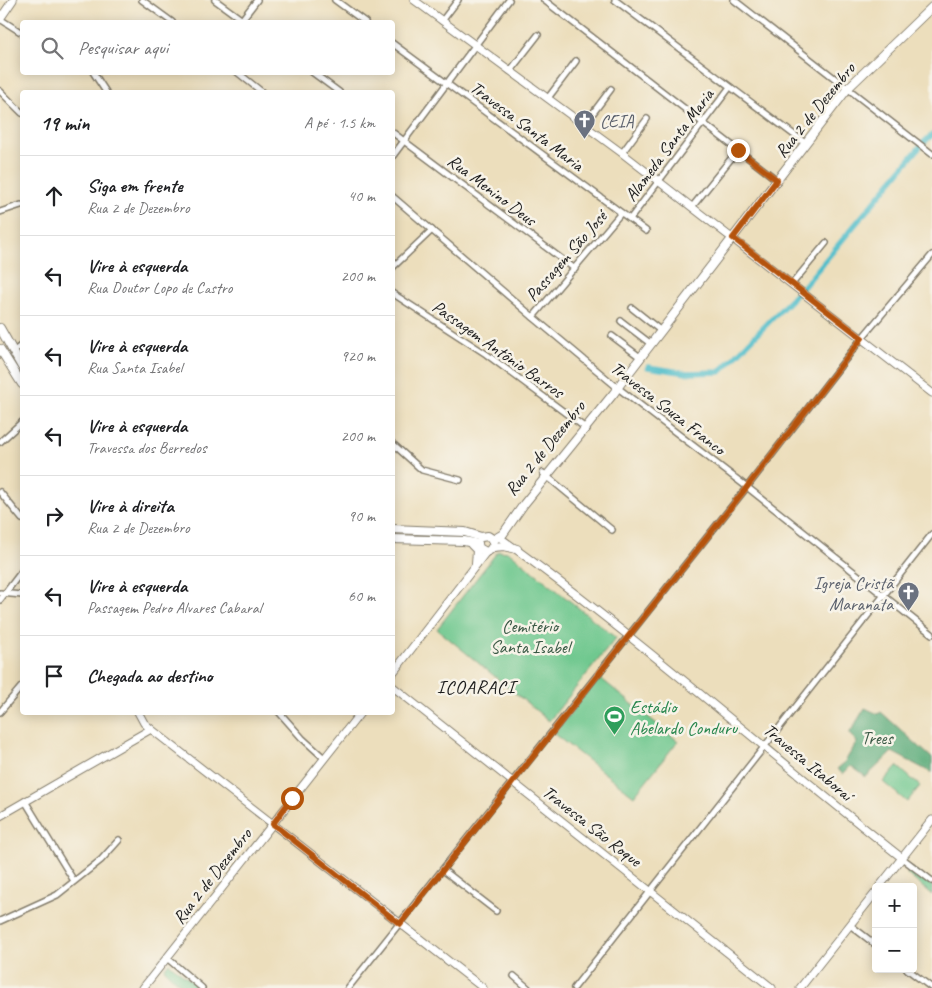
<!DOCTYPE html>
<html lang="pt">
<meta charset="utf-8">
<style>
body{margin:0;font-family:Caveat,sans-serif;background:#f2f2f2;color:#202124}
.controls{position:absolute;right:15px;bottom:15px;display:grid;overflow:hidden;border-radius:5px;box-shadow:0 2px 12px #0003}
.controls button{width:45px;height:45px;display:grid;place-items:center;padding:0;border:0;border-bottom:1px solid #e0e0e0;background:#fff;color:#202124;font:25px sans-serif}
.stop{position:absolute;width:15px;height:15px;margin:-11px;border:4px solid #b45309;border-radius:50%;background:#fff}
.stop.end{background:#b45309;border-color:#fff;box-shadow:0 1px 5px #0008}
.list{margin:0;padding:0;list-style:none}
h2{display:flex;justify-content:space-between;align-items:center;height:65px;margin:0;padding:0 20px;font-size:21px}
h2 small{font-size:16px;font-weight:400;color:#757577}
.list li{display:grid;grid-template-columns:32px 1fr auto;gap:15px;align-items:center;box-sizing:border-box;height:80px;padding:0 20px;border-top:1px solid #e0e0e0}
.list b{display:block;font-size:19px;white-space:nowrap}
.list p{margin:0;font-size:16px;white-space:nowrap;color:#757577}
.list em{font-size:16px;font-style:normal;color:#757577}
.icon{flex:none;width:28px;height:28px;fill:none;stroke:currentColor;stroke-width:2;stroke-linecap:round;stroke-linejoin:round}
.map{position:relative;flex:none;width:932px;height:988px;overflow:hidden}
.search{position:absolute;background:#fff;box-shadow:0 2px 12px #0003;left:20px;top:20px;width:375px;height:55px;display:flex;align-items:center;gap:12px;box-sizing:border-box;padding:0 18px;border-radius:5px;color:#757577;font-size:19px}
.panel{position:absolute;background:#fff;box-shadow:0 2px 12px #0003;left:20px;top:90px;width:375px;height:625px;border-radius:5px}
.map>svg:first-child{display:block}
.green{fill:#6fc88f;stroke:#467256}
.forest{fill:#5bac7a;stroke:#3c644b}
.lines{fill:none;stroke-linecap:round;stroke-linejoin:round}
.canal{stroke:#51beca;stroke-width:5.5}
.street-casing{stroke:#847d6c;stroke-width:8}
.secondary-casing{stroke:#847d6c;stroke-width:9}
.primary-casing{stroke:#847d6c;stroke-width:10}
.street{stroke:#fff;stroke-width:5}
.secondary{stroke:#fff;stroke-width:7}
.primary{stroke:#fff;stroke-width:8}
.route{stroke:#b45309;stroke-width:6}
.labels{text-anchor:middle;dominant-baseline:central;stroke-width:5;stroke-linejoin:round;paint-order:stroke}
.street-label{font-size:18px;fill:#1c1c1c;stroke:#f7f3e8}
.worship-label{font-size:18px;fill:#5b616d;stroke:#f7f3e8;text-anchor:start}
.park-label{font-size:18px;fill:#395844;stroke:#f7f3e8}
.leisure-label{font-size:18px;fill:#27864d;stroke:#f7f3e8;text-anchor:start}
.neighbourhood-label{font-size:19px;letter-spacing:1px;fill:#1c1c1c;stroke:#f7f3e8}
</style>
<div class="map">
<svg width="932" height="988" viewBox="0 0 932 988">
<rect width="100%" height="100%" fill="#f7f3e8"/>
<filter id="ink" filterUnits="userSpaceOnUse"><feTurbulence type="fractalNoise" baseFrequency=".02" numOctaves="2"/><feDisplacementMap in="SourceGraphic" scale="10" xChannelSelector="R" yChannelSelector="G"/><feConvolveMatrix kernelMatrix="1 2 1 2 8 2 1 2 1" color-interpolation-filters="sRGB"/></filter>
<filter id="wash" filterUnits="userSpaceOnUse"><feTurbulence type="fractalNoise" baseFrequency=".0096" numOctaves="4" result="noise"/><feDisplacementMap in="SourceGraphic" scale="20" xChannelSelector="R" yChannelSelector="G"/><feGaussianBlur stdDeviation="1.12" result="paint"/><feColorMatrix in="noise" values="0 0 0 0 0 0 0 0 0 0 0 0 0 0 0 0 0 1.4 0 .05"/><feComposite in="paint" operator="in"/></filter>
<g filter="url(#wash)">
<rect width="100%" height="100%" fill="#ecdebc"/>
<g class="green">
<polygon points="498,551 509,552 616,638 549,721 437,629"/>
<polygon points="599,677 678,741 634,796 554,734"/>
<polygon points="897,766 920,786 907,802 883,782"/>
<polygon points="911,868 932,885 932,895 907,874"/>
<polygon points="169,963 195,984 192,988 184,988 164,969"/>
</g>
<polygon class="forest" points="865,708 878,714 881,712 932,758 932,773 892,752 866,777 851,766 843,774 837,769 844,763 857,742 849,734"/>
<g class="lines">
<polyline class="canal" points="648,367 687,373 720,372 804,286 924,142 932,135"/>
</g>
</g>
<g filter="url(#ink)">
<g class="lines">
<defs>
<g id="street">
<polyline points="142,0 172,22"/>
<polyline points="215,0 245,22"/>
<polyline points="335,0 365,22"/>
<polyline points="544,0 777,180"/>
<polyline points="615,0 805,143"/>
<polyline points="734,0 932,154"/>
<polyline points="0,19 22,33"/>
<polyline points="442,21 458,0"/>
<polyline points="240,22 257,0"/>
<polyline points="392,43 646,231"/>
<polyline points="510,71 538,35"/>
<polyline points="93,72 106,92"/>
<polyline points="237,72 262,92"/>
<polyline points="312,72 339,92"/>
<polyline points="0,91 22,113"/>
<polyline points="548,98 576,61"/>
<polyline points="584,125 611,89"/>
<polyline points="392,132 575,269"/>
<polyline points="622,153 647,119"/>
<polyline points="392,157 509,0"/>
<polyline points="392,196 533,317 618,388 747,487 932,634"/>
<polyline points="692,207 738,150"/>
<polyline points="0,212 21,205"/>
<polyline points="630,219 730,87"/>
<polyline points="392,268 432,230"/>
<polyline points="792,284 826,243"/>
<polyline points="392,293 486,354 587,429"/>
<polyline points="632,308 661,331"/>
<polyline points="533,317 621,213"/>
<polyline points="621,321 651,344"/>
<polyline points="612,336 640,357"/>
<polyline points="13,352 22,345"/>
<polyline points="0,442 22,422"/>
<polyline points="392,443 422,470 460,480"/>
<polyline points="543,473 612,530"/>
<polyline points="0,492 22,519"/>
<polyline points="0,593 22,595"/>
<polyline points="0,600 22,571"/>
<polyline points="0,712 22,686"/>
<polyline points="279,712 302,738 324,758"/>
<polyline points="25,801 74,881"/>
<polyline points="902,858 932,881"/>
<polyline points="443,870 496,911"/>
<polyline points="0,921 57,895 101,860 119,840"/>
<polyline points="850,925 876,945"/>
<polyline points="167,958 202,988"/>
<polyline points="907,969 932,988"/>
<polyline points="514,976 528,988"/>
<polyline points="348,988 747,487 862,338 932,255"/>
<polyline points="574,988 932,534"/>
</g>
<g id="secondary">
<polyline points="414,0 622,153 932,393"/>
<polyline points="0,19 13,0"/>
<path d="M499,537c139,100 268,215 403,321"/>
<polyline points="392,674 486,552"/>
<polyline points="392,686 772,988"/>
<polyline points="138,712 144,723 151,729 483,988"/>
<polyline points="0,816 151,729"/>
<polyline points="879,887 932,820"/>
<polyline points="143,988 361,712"/>
<polyline points="800,988 876,892"/>
</g>
<g id="primary">
<polyline points="0,328 22,367"/>
<polyline points="0,349 22,384"/>
<polyline points="392,529 465,532 481,537 488,536 491,538 494,544 490,550 486,552 479,548 478,544"/>
<polyline points="392,539 464,541 478,544"/>
<polyline points="493,540 503,534 524,504 614,393 621,383 848,88 932,7"/>
<polyline points="472,545 477,550 476,564"/>
<polyline points="493,547 504,546 517,549"/>
</g>
</defs>
<use href="#street" class="street-casing"/>
<use href="#secondary" class="secondary-casing"/>
<use href="#primary" class="primary-casing"/>
<use href="#street" class="street"/>
<use href="#secondary" class="secondary"/>
<use href="#primary" class="primary"/>
</g>
</g>
<g class="lines" filter="url(#ink)">
<polyline class="route" points="292,798 273,824 400,924 747,487 862,338 733,238 777,180 738,150"/>
</g>
<defs>
<symbol id="church-pin" viewBox="-11 -11 22 30"><path d="M0 17L-7.5 6A9.5 9.5 0 1 1 7.5 6Z" fill="#6b7280" stroke="#f7f3e8"/><path d="M-1.2-6h2.4v3.5h3.3v2.4h-3.3V6h-2.4V-.1h-3.3v-2.4h3.3Z" fill="#fff"/></symbol>
<symbol id="stadium-pin" viewBox="-11 -11 22 30"><path d="M0 17L-7.5 6A9.5 9.5 0 1 1 7.5 6Z" fill="#2e9e5b" stroke="#f7f3e8"/><path d="M0-5a6.5 5 0 1 0 0 10a6.5 5 0 1 0 0-10ZM-3.5-1.8h7v3.6h-7Z" fill="#fff"/></symbol>
</defs>
<g fill-rule="evenodd">
<use href="#church-pin" x="572" y="108" width="25" height="34"/>
<use href="#church-pin" x="896" y="580" width="25" height="34"/>
<use href="#stadium-pin" x="602" y="704" width="25" height="34"/>
</g>
<g class="labels">
<g class="street-label">
<text transform="translate(815 110) rotate(-51)">Rua 2 de Dezembro</text>
<text transform="translate(527 126) rotate(37)">Travessa Santa Maria</text>
<text transform="translate(669 145) rotate(-53)">Alameda Santa Maria</text>
<text transform="translate(492 190) rotate(37)">Rua Menino Deus</text>
<text transform="translate(566 256) rotate(-49)">Passagem São José</text>
<text transform="translate(498 349) rotate(35)">Passagem Antônio Barros</text>
<text transform="translate(668 408) rotate(38)">Travessa Souza Franco</text>
<text transform="translate(545 448) rotate(-51)">Rua 2 de Dezembro</text>
<text transform="translate(808 762) rotate(40)">Travessa Itaboraí</text>
<text transform="translate(592 826) rotate(38)">Travessa São Roque</text>
<text transform="translate(212 876) rotate(-52)">Rua 2 de Dezembro</text>
</g>
<g class="worship-label">
<text x="600" y="121">CEIA</text>
<text x="893" y="583" text-anchor="end">Igreja Cristã<tspan x="893" dy="21">Maranata</tspan></text>
</g>
<g class="park-label">
<text x="530" y="626">Cemitério<tspan x="530" dy="21">Santa Isabel</tspan></text>
<text x="877" y="738">Trees</text>
</g>
<g class="leisure-label">
<text x="630" y="707">Estádio<tspan x="630" dy="21">Abelardo Conduru</tspan></text>
</g>
<g class="neighbourhood-label">
<text x="476" y="687">ICOARACI</text>
</g>
</g>
</svg>
<div class="controls">
<button>+</button>
<button>−</button>
</div>
<div class="stop" style="left:292px;top:798px"></div>
<div class="stop end" style="left:738px;top:150px"></div>
<div class="search"><svg class="icon" aria-label="search" viewBox="0 0 24 24"><circle cx="10" cy="10" r="6"/><path d="M15 15l6 6"/></svg>Pesquisar aqui</div>
<section class="panel">
<h2>19 min<small>A pé · 1.5 km</small></h2>
<ul class="list">
<li><svg class="icon" aria-label="ahead" viewBox="0 0 24 24"><path d="M12 20V5M6 11l6-6 6 6"/></svg><div><b>Siga em frente</b><p>Rua 2 de Dezembro</p></div><em>40 m</em></li>
<li><svg class="icon" aria-label="left" viewBox="0 0 24 24"><path d="M17 20v-9H6M10 6l-5 5 5 5"/></svg><div><b>Vire à esquerda</b><p>Rua Doutor Lopo de Castro</p></div><em>200 m</em></li>
<li><svg class="icon" aria-label="left" viewBox="0 0 24 24"><path d="M17 20v-9H6M10 6l-5 5 5 5"/></svg><div><b>Vire à esquerda</b><p>Rua Santa Isabel</p></div><em>920 m</em></li>
<li><svg class="icon" aria-label="left" viewBox="0 0 24 24"><path d="M17 20v-9H6M10 6l-5 5 5 5"/></svg><div><b>Vire à esquerda</b><p>Travessa dos Berredos</p></div><em>200 m</em></li>
<li><svg class="icon" aria-label="right" viewBox="0 0 24 24"><path d="M7 20v-9h11M14 6l5 5-5 5"/></svg><div><b>Vire à direita</b><p>Rua 2 de Dezembro</p></div><em>90 m</em></li>
<li><svg class="icon" aria-label="left" viewBox="0 0 24 24"><path d="M17 20v-9H6M10 6l-5 5 5 5"/></svg><div><b>Vire à esquerda</b><p>Passagem Pedro Alvares Cabaral</p></div><em>60 m</em></li>
<li><svg class="icon" aria-label="arrive" viewBox="0 0 24 24"><path d="M6 21V4h12l-3 4 3 4H6"/></svg><div><b>Chegada ao destino</b></div></li>
</ul>
</section>
</div>
